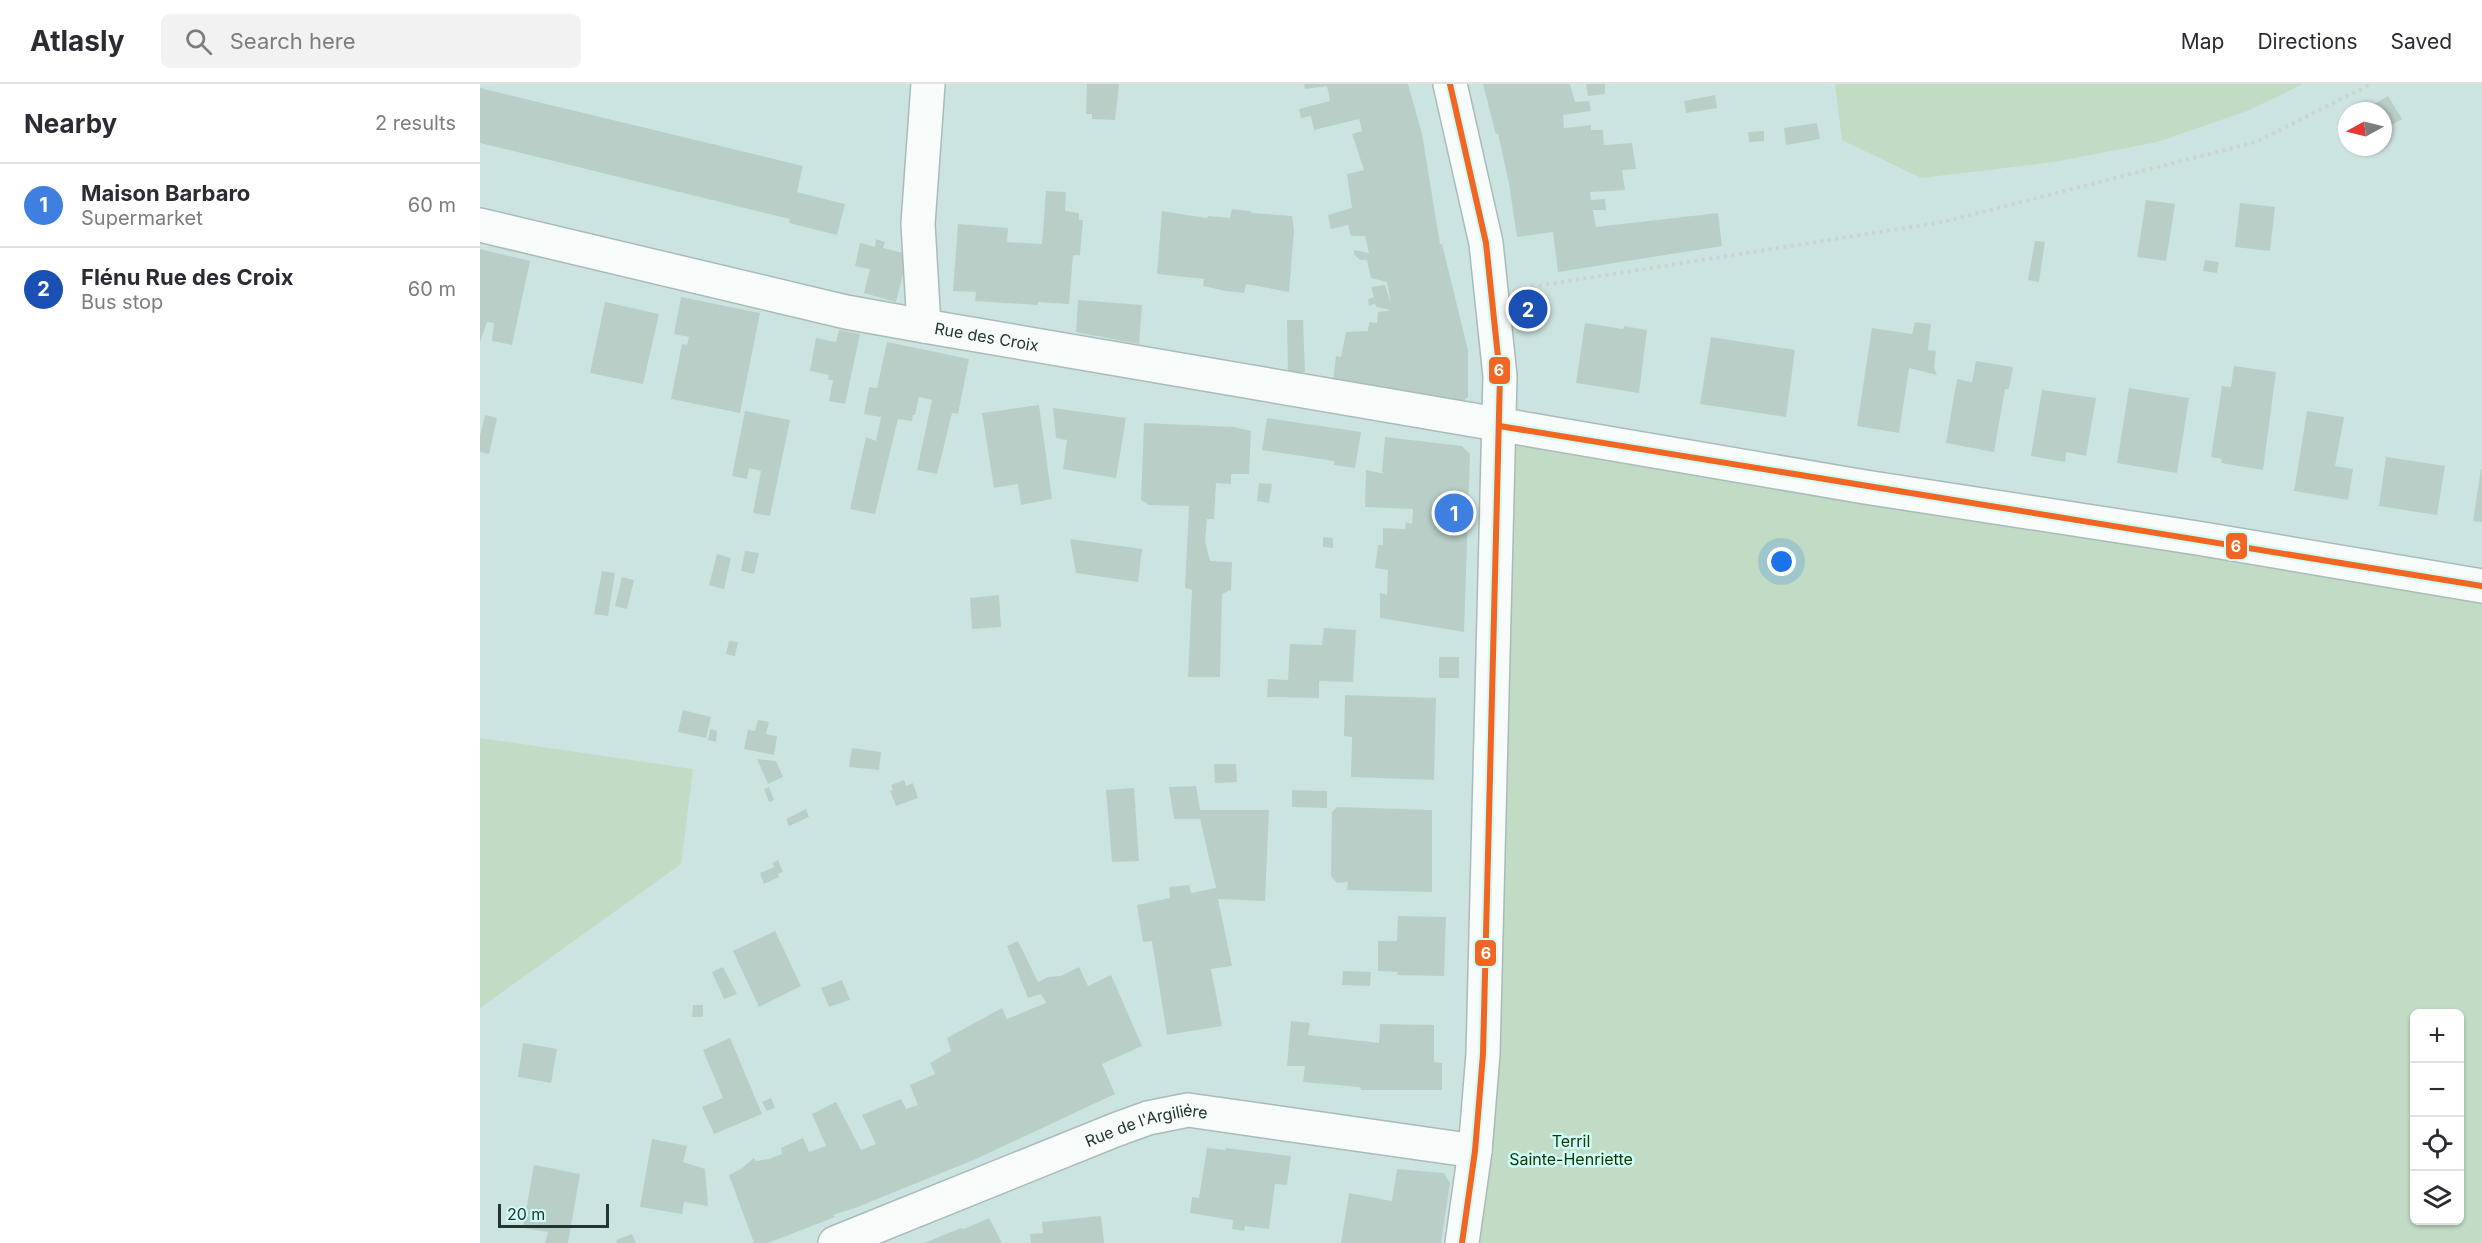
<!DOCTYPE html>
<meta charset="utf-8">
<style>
body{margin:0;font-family:Inter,sans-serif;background:#f2f2f3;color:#2b2b33}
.controls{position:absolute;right:18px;bottom:18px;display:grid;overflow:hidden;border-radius:9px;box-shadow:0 2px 4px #0004}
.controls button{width:54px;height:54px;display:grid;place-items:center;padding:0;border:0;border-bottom:2px solid #e1e1e2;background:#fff;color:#2b2b33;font:30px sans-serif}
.compass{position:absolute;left:1858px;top:18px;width:54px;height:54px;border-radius:50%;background:#fff;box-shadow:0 2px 4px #0004;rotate:263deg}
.scale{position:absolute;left:18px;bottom:15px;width:111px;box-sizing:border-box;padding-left:6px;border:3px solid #223533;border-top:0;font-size:16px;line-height:21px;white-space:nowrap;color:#223533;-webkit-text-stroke:4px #cefcf6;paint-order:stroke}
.you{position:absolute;left:1302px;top:478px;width:21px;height:21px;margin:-15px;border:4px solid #fff;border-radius:50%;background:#1a73e8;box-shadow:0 0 0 9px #1a73e833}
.badge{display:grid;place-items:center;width:39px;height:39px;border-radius:50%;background:#111827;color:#fff;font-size:20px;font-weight:700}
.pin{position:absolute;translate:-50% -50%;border:3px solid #fff;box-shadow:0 2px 6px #0006}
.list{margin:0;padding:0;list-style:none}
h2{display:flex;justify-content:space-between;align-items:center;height:78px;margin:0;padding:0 24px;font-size:26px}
h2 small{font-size:20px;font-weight:400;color:#7c7c81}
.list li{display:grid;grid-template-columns:39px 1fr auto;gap:18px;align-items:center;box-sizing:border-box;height:84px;padding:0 24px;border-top:2px solid #e1e1e2}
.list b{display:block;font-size:22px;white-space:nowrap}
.list p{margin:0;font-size:20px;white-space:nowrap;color:#7c7c81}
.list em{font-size:20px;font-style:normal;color:#7c7c81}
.icon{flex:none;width:33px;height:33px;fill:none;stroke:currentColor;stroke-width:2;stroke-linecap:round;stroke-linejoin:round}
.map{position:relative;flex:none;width:2002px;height:1159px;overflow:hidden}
header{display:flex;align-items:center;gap:36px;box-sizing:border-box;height:84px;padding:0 30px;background:#fff;border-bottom:2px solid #e1e1e2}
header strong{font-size:28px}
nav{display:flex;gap:33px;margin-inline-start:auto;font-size:21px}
.search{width:420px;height:54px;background:#f2f2f3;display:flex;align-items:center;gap:15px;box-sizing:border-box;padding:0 21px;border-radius:9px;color:#7c7c81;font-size:22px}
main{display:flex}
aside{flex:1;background:#fff}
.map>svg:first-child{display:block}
.green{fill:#c1dbc5;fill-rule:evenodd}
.building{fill:#b9cec7}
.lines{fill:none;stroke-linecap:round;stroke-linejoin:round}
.minor-casing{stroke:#a8bbb9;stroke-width:36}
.path{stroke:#ccd3d3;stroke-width:4;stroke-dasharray:3 4.5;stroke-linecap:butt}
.minor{stroke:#f7fbfa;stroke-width:33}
.bus-1-casing{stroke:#cefcf6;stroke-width:10}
.bus-1{stroke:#f26522;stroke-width:6}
.labels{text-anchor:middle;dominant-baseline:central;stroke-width:5;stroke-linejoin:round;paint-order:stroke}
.street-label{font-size:16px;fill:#223533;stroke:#cefcf6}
.park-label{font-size:16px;fill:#143404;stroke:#cefcf6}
.line-badge{stroke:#cefcf6;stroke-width:2}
.badge-label{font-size:16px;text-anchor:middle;font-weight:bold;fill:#fff}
</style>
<header>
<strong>Atlasly</strong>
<div class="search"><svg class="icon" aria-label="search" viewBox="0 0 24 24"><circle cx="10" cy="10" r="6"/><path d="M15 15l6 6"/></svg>Search here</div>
<nav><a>Map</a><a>Directions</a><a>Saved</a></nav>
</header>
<main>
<aside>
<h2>Nearby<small>2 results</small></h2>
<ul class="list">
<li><span class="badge" style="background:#3f7fe0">1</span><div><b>Maison Barbaro</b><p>Supermarket</p></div><em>60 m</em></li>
<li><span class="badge" style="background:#1a4fb4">2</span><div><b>Flénu Rue des Croix</b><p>Bus stop</p></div><em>60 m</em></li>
</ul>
</aside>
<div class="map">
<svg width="2002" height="1159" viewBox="0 0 2002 1159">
<rect width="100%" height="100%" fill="#cce4e1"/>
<g class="green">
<polygon points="1355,0 1823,0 1767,27 1677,58 1574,78 1441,94 1362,56"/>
<path d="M1019,342l983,153v664h-1020zM1934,930h46v206h-46z"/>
<polygon points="0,654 213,685 201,780 0,924"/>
</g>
<g class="building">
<polygon points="607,0 639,0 635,36 612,35 612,30 606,30"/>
<polygon points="824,0 928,0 942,50 960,160 962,160 988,266 988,313 981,319 853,297 856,272 861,273 866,248 888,247 889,238 897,239 898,228 911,226 896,223 895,220 889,222 888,215 894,213 891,203 905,201 911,220 907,198 891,194 887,176 880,176 874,170 874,166 889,169 885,152 871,152 868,141 851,145 848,131 872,124 867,90 884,86 872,50 882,47 879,35 834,46 831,32 821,34 819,25 850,17 847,2 825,5"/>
<polygon points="1003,0 1090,0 1095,18 1109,17 1111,27 1083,31 1084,44 1111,41 1111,46 1123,46 1124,61 1152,59 1156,85 1142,86 1145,106 1110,108 1111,116 1125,115 1126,126 1113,126 1116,143 1238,129 1242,162 1078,188 1073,148 1037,153 1029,100 1018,49 1016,51"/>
<polygon points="1106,0 1125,0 1125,10 1108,12"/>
<polygon points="0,4 323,82 317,108 365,120 357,151 309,139 310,135 0,59"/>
<polygon points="1235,11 1237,24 1206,29 1204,17"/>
<polygon points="1908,12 1922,35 1903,46 1903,27 1883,27"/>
<polygon points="1867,36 1867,54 1859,41"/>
<polygon points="1337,39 1340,55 1306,61 1304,44"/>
<polygon points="1284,47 1284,57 1269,58 1268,48"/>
<polygon points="566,107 586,108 585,127 599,129 599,136 603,136 600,171 593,171 589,220 558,218 558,221 495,217 496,208 473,207 478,140 528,144 527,158 562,160"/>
<polygon points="1666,116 1695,120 1686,177 1657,173"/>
<polygon points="1760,119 1795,123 1790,167 1755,163"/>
<polygon points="752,125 770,127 772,129 812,132 814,147 809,208 766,200 764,209 746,207 723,202 724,195 677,190 682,127 727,134 728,132 750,134"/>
<polygon points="396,155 405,158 403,164 428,170 416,218 384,209 390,185 375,182 380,159 395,163"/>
<polygon points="1555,157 1565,158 1559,198 1548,196"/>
<polygon points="0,165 50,177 32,261 12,257 14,239 7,238 0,258"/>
<polygon points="1725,176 1739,178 1737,189 1723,187"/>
<polygon points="201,213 280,229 260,329 191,315 202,260 207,261 209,253 194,250"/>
<polygon points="598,216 662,221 659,260 596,248"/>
<polygon points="125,218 179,230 163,300 110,289"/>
<polygon points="807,236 823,236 825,288 808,289"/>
<polygon points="1435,238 1451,240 1448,266 1456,267 1454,284 1457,291 1429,284 1419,349 1377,342 1392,244 1432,250"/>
<polygon points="1105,239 1143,245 1144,242 1167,246 1159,309 1096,299"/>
<polygon points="359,246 380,250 365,320 349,317 353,296 348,296 349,291 330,287 336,254 356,258"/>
<polygon points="1231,253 1315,266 1306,333 1220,320"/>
<polygon points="407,258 489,275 478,330 472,329 457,390 437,386 452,316 439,313 435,331 433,331 432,337 418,335 395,430 370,425 386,353 396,357 401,333 384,330 389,303 397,304"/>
<polygon points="1496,277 1533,283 1529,305 1525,305 1514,368 1466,359 1477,295 1492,298"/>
<polygon points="1754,282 1796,288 1783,386 1741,379 1742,375 1731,373 1742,302 1751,303"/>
<polygon points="1649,304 1709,314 1697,389 1637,379"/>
<polygon points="1562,306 1616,314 1606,372 1586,368 1585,378 1551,372"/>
<polygon points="559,321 572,415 541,421 538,400 514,404 502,329"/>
<polygon points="573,324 646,334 636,394 583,385 587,356 576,354"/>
<polygon points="265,327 310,336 290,432 273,429 281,387 269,384 267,395 252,392"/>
<polygon points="1827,327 1864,333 1855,382 1873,385 1868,416 1814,407"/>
<polygon points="5,331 17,334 9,370 0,368 0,352"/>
<polygon points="787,334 881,348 875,384 854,381 854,377 782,366"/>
<polygon points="664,339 754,343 771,347 769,390 751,390 751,400 736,399 734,435 727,435 725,457 730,477 752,478 751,506 742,510 740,593 708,593 712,506 705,504 709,422 669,421 661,416"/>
<polygon points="905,353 982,362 990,370 984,548 900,534 900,509 907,511 908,486 895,484 898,461 903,461 903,444 925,445 926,438 932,440 933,425 885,423 886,386 906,390 902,388"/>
<polygon points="1906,373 1965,382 1957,431 1899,422"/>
<polygon points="2001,385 2002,385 2002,438 1993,437"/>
<polygon points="779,399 792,400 789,419 777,417"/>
<polygon points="843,453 853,454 853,464 843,463"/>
<polygon points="590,455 662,465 658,498 596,489"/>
<polygon points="265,467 279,469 274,490 261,487"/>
<polygon points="237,470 251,474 244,505 229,501"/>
<polygon points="122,487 135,489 128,532 114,530"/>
<polygon points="142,493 154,496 147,525 135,522"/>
<polygon points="519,511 521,543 492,545 490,514"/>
<polygon points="844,544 876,546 873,598 839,597 839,614 787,613 788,595 808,596 810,560 842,561"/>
<polygon points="249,557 258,558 255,572 246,570"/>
<rect x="959" y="573" width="20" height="21"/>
<polygon points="865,611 956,614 954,696 871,693 872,653 864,652"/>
<polygon points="203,626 231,633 226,654 198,648"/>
<polygon points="278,636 289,638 286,650 297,652 294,671 264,665 268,646 275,647"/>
<polygon points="230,645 237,647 236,658 228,656"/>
<polygon points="372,664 401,668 399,686 369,683"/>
<polygon points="277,675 296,677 303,693 288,700"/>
<polygon points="734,680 756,680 757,698 735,699"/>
<polygon points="424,696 426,702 433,699 438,714 416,722 410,707 413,706 411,701"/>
<polygon points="716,702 720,726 789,726 785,817 738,815 752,882 731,885 742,942 687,951 672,857 663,858 657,821 690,814 689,803 709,801 711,809 736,804 720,735 694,735 689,703"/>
<polygon points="289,703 294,716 289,718 284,705"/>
<polygon points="654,704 659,777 632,778 626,706"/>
<polygon points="812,706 847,707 847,724 812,723"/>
<polygon points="857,723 952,726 952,808 867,806 868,798 857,799 851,792 852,728"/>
<polygon points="326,725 329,733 309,742 306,735"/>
<polygon points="298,776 303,788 298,790 299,793 284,800 280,789 294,783 292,779"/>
<polygon points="918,832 966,833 964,892 917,891 918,888 898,887 898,857 917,857"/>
<polygon points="295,847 321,902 279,923 253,867"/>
<polygon points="538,857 558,898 568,893 581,892 599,883 608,902 631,891 662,962 622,980 635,1010 496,1075 375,1124 353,1131 355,1133 301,1154 287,1159 274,1159 249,1091 261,1085 274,1074 276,1077 289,1075 302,1070 301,1064 323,1054 329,1068 346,1062 332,1030 356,1018 381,1066 396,1060 382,1031 421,1015 426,1025 438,1021 430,1001 455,990 450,979 471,967 467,954 522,924 527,935 566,919 561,910 548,914 527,862"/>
<polygon points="243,883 257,910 244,915 232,888"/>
<polygon points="863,887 891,888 890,902 862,901"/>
<polygon points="362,896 370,916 349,923 341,904"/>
<polygon points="213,921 223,921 223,933 212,933"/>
<polygon points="811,937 830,939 828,951 899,959 900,940 954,941 954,978 962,979 962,1006 881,1006 880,1003 823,998 825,982 807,982"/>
<polygon points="250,954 282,1030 234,1050 222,1023 243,1014 223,966"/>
<polygon points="43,959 77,965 71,999 38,993"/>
<polygon points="291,1014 295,1024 287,1027 282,1018"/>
<polygon points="172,1055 207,1062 203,1078 225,1085 228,1122 204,1118 202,1130 160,1123"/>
<polygon points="727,1064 746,1066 745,1064 811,1072 807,1101 795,1100 789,1145 765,1142 764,1147 752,1145 753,1136 710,1129 712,1113 719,1114"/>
<polygon points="54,1081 100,1090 88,1159 65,1159 68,1148 43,1144"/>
<polygon points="917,1085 964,1089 970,1099 961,1159 861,1159 869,1109 912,1117"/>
<polygon points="621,1132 624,1159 551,1159 550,1150 563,1149 562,1138"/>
<polygon points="509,1134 522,1159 444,1159 481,1144 484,1145"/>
<polygon points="152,1150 156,1159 137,1159 136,1156"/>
</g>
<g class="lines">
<defs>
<g id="minor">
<polyline points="970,0 1006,159 1020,292 1003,970 995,1067 982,1159"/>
<path id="s1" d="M0,141l366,87 78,14 941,161 332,51 285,48"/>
<polyline points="444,242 438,140 448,0"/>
<path id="s2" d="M355,1159l280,-113 33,-12 40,-8 287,41"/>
</g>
</defs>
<use href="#minor" class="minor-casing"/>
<polyline class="path" points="1044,204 1463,138 1776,58 1891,0"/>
<use href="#minor" class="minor"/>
<defs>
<g id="bus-1">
<polyline points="970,0 1006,159 1020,292 1003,970 995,1067 982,1159"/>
<polyline points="1019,342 2002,502"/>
</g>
</defs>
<use href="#bus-1" class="bus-1-casing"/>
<use href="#bus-1" class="bus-1"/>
</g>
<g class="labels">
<g class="street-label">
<text stroke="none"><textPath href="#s1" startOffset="519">Rue des Croix</textPath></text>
<text stroke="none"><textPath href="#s2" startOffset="334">Rue de l'Argilière</textPath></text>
</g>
<g class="park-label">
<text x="1091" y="1057">Terril<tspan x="1091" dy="18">Sainte-Henriette</tspan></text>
</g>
</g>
<g class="line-badge">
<rect x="1008" y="272" width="23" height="29" rx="6" fill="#f26522"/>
<rect x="1745" y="448" width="23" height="28" rx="6" fill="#f26522"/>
<rect x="994" y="855" width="23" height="28" rx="6" fill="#f26522"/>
</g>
<g class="badge-label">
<text x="1019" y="292">6</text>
<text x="1756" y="468">6</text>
<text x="1006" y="875">6</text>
</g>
</svg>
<div class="controls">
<button>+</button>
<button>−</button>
<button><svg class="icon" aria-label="locate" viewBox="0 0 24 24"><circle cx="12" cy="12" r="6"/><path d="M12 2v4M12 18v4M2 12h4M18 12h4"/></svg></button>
<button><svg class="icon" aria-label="layers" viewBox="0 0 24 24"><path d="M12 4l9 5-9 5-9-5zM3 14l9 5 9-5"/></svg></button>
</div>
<svg class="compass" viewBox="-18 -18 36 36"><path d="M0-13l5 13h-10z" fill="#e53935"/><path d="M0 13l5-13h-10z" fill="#7c7c81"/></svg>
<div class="scale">20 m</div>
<div class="you"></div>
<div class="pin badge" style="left:974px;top:429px;background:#3f7fe0">1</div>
<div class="pin badge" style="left:1048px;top:225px;background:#1a4fb4">2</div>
</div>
</main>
